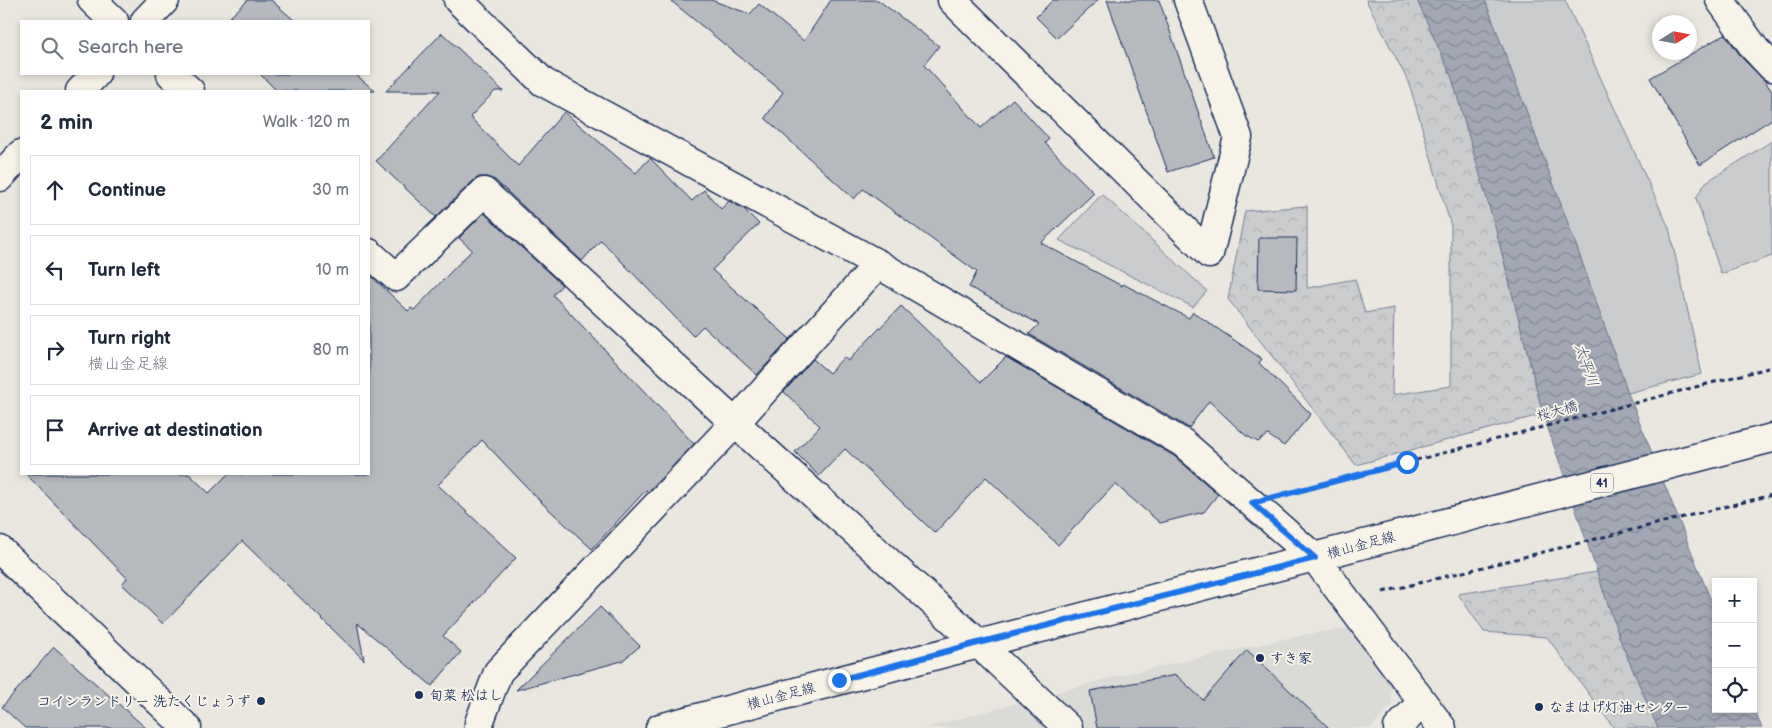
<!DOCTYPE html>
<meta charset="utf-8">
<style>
body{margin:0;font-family:"Balsamiq Sans","Klee One",sans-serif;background:#f6f6f7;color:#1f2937}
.controls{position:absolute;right:15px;bottom:15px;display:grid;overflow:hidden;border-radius:0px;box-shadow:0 2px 8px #0003}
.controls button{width:45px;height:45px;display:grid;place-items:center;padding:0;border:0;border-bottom:1px solid #e0e1e3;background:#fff;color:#1f2937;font:25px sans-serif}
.compass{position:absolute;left:1652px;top:15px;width:45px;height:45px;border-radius:50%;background:#fff;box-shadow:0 2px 8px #0003;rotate:79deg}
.stop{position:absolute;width:15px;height:15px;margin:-11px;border:4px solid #1a73e8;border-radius:50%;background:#fff}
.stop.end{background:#1a73e8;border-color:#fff;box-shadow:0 1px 5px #0008}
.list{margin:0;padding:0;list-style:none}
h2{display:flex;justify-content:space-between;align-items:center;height:65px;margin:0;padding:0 20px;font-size:21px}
h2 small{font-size:16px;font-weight:400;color:#747a83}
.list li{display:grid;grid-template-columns:32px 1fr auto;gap:15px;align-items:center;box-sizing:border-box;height:70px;margin:0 10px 10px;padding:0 10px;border:1px solid #e0e1e3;border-radius:0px}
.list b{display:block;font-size:19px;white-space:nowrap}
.list p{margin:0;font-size:16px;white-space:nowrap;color:#747a83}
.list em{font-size:16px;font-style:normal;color:#747a83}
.icon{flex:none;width:28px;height:28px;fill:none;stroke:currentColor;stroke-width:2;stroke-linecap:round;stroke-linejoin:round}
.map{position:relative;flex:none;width:1772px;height:728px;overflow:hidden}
.search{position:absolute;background:#fff;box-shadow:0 2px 8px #0003;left:20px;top:20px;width:350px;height:55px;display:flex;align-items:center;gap:12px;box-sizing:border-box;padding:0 18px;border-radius:0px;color:#747a83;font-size:19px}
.panel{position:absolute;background:#fff;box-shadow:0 2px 8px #0003;left:20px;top:90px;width:350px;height:385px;border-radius:0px}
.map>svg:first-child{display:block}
.built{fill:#dadad6}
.green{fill:#cbcccd;stroke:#737e96}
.forest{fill:url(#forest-crowns);stroke:#737e96}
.water{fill:url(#water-waves);stroke:#6d7892}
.building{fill:#b6babf;stroke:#1b2f5e}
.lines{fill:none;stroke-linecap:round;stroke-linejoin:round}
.street-casing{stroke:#1b2f5e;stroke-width:31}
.secondary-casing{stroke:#1b2f5e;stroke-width:31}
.primary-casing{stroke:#1b2f5e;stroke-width:31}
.path{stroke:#1b2f5e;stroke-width:3;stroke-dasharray:5 4;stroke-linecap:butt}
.street{stroke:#f7f3e8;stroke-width:28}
.secondary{stroke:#f7f3e8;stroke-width:28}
.primary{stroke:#f7f3e8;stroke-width:28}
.route{stroke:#1a73e8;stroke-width:6}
.poi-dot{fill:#1b2f5e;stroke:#f7f3e8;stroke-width:2}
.labels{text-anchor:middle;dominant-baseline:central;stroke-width:4;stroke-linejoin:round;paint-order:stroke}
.shield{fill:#f7f3e8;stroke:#5d6a87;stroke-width:1}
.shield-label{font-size:12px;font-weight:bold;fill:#1b2f5e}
.street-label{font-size:14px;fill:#1b2f5e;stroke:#f7f3e8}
.poi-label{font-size:14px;font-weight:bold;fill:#1b2f5e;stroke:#f7f3e8;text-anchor:start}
.water-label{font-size:15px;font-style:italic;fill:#445378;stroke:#f7f3e8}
</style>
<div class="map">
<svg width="1772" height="728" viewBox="0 0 1772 728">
<defs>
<pattern id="forest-crowns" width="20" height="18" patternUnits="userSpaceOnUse" patternTransform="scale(1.25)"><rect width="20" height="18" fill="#cbcccd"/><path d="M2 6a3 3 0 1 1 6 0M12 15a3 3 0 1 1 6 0" fill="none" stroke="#aeb0b2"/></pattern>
<pattern id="water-waves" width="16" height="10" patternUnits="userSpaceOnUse" patternTransform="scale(1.25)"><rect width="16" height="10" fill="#a3a8b4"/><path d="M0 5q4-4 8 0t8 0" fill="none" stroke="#848996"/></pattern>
</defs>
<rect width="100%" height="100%" fill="#eae7e0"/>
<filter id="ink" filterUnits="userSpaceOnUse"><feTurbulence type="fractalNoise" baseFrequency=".02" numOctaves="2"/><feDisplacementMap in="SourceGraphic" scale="10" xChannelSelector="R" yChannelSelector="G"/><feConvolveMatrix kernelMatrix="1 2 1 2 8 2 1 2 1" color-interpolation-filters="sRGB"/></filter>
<g filter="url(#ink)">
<polygon class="built" points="1385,623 1392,705 1371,728 925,728 1117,676 1307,634"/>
<g class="green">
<polygon points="1485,0 1565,0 1669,228 1702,374 1628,393 1576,245"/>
<polygon points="1772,141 1772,256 1721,274 1696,198 1706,182"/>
<polygon points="1102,194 1207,291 1193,307 1059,240"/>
</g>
<g class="forest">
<polygon points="1366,0 1417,0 1452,78 1496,230 1543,414 1356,465 1228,299 1245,211 1307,206 1307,288 1355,279 1365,313 1394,308 1392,395 1451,386 1451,226 1409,83"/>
<polygon points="1597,572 1621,642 1658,728 1614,728 1547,637 1484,632 1458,594"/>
</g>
<polygon class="water" points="1417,0 1485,0 1576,245 1628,393 1716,613 1716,709 1753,709 1753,707 1762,728 1658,728 1621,642 1543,414 1496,230 1452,78"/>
<g class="building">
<polygon points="248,0 271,0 295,21 226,21"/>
<polygon points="670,0 711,0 750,14 759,4 804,41 831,0 878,0 939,46 924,65 981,128 1013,99 1049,139 1045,143 1094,193 1041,243 1122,286 1123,284 1189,318 1193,312 1262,359 1259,363 1311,414 1284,446 1268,435 1258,442 1245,435 1209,401 1189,428 1029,334 1039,324 969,287 977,272 863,189 854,199 765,118 783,92"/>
<polygon points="1053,0 1098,0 1057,38 1036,17"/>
<polygon points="1107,0 1159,0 1214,157 1168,172"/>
<polygon points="442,33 503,91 495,91 470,117 518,166 564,112 636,173 650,158 692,201 704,190 721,209 729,201 744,209 759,224 712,270 790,339 757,375 703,326 693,336 601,240 582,261 495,180 487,177 479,177 473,181 436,217 376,161 440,91 386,91"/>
<polygon points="1725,34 1742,58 1765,81 1772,92 1772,119 1700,165 1650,78"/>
<polygon points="260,74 355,74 375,91 277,91"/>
<polygon points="484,213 562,285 553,295 694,444 648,492 646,490 592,549 542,503 482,440 438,485 516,558 443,636 461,652 432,686 357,623 364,660 242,541 163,624 122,584 127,578 26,474 189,474 209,493 228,474 369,474 369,274 408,311 411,308 414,310 472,250 459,238"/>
<polygon points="1259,238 1297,238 1296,290 1258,289"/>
<polygon points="901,306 981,382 1006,357 1174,456 1218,494 1204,512 1160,523 1115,484 1058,545 986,477 935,533 845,449 819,476 795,452 820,426 784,392 813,359 829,373 844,357 848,361"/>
<polygon points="600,607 640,646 622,661 516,690"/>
<polygon points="54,647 146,728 25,728 2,707"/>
<polygon points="1247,650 1329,728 1097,728 1090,691 1176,675 1203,700"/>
</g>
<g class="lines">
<defs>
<g id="street">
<polyline points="92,0 114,21"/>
<polyline points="458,0 543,82 878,264 1183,443 1315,558 1442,728"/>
<polyline points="952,0 1209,254 1238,137 1188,0"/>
<polyline points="1720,0 1755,49 1772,67"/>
<polyline points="145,21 165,0"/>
<polyline points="171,74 190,91"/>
<polyline points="80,91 96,74"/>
<polyline points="0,177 21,154"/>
<polyline points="369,253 396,277 484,192 735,423 978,643 1068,728"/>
<polyline points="479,728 479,723 498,672 735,423 878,264"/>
<polyline points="1398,728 1422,702"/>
</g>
<polyline id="secondary" points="0,550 187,728"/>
<path id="primary" d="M660,728c370,-99 741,-194 1112,-290"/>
</defs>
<use href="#street" class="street-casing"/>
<use href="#secondary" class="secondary-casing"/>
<use href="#primary" class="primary-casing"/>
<g class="path">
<polyline points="1294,492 1772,367"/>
<polyline points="1383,592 1772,495"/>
</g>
<use href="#street" class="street"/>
<use href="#secondary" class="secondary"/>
<use href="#primary" class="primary"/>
</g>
</g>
<g class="lines" filter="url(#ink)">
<polyline class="route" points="839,680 978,643 1315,558 1252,503 1407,462"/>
</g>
<g class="poi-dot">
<circle cx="1260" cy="658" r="5"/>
<circle cx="419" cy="695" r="5"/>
<circle cx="261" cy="701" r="5"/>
<circle cx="1539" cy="707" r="5"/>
</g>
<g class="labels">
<rect class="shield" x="1591" y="473.5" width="22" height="19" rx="4"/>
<g class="shield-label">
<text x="1602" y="483">41</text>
</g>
<g class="street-label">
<text transform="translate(1557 411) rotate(-15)">桜大橋</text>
<text transform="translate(1361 545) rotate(-15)">横山金足線</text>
<text transform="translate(781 696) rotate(-15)">横山金足線</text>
</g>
<g class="poi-label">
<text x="1270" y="658">すき家</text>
<text x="429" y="695">旬菜 松はし</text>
<text x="251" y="701" text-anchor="end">コインランドリー 洗たくじょうず</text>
<text x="1549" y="707">なまはげ灯油センター</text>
</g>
<g class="water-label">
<text transform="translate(1586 365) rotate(71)">太平川</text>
</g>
</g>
</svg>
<div class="controls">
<button>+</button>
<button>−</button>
<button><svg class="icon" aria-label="locate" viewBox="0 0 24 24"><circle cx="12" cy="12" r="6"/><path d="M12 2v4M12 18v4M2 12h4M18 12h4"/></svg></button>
</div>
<svg class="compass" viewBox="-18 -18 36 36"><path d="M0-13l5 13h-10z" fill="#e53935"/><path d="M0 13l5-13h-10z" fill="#747a83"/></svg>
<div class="stop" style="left:1407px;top:462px"></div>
<div class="stop end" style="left:839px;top:680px"></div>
<div class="search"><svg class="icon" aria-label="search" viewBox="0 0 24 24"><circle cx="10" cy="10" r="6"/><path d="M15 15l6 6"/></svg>Search here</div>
<section class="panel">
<h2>2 min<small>Walk · 120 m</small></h2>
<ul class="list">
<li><svg class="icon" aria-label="ahead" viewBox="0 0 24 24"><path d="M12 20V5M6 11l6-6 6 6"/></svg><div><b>Continue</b></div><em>30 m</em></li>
<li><svg class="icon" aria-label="left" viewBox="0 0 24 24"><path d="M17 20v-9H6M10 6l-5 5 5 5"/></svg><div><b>Turn left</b></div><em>10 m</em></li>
<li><svg class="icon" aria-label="right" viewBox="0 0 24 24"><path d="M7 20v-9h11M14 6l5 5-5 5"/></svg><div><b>Turn right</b><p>横山金足線</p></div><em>80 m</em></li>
<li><svg class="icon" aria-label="arrive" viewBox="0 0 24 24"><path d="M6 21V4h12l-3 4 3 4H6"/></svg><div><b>Arrive at destination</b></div></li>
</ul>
</section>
</div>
